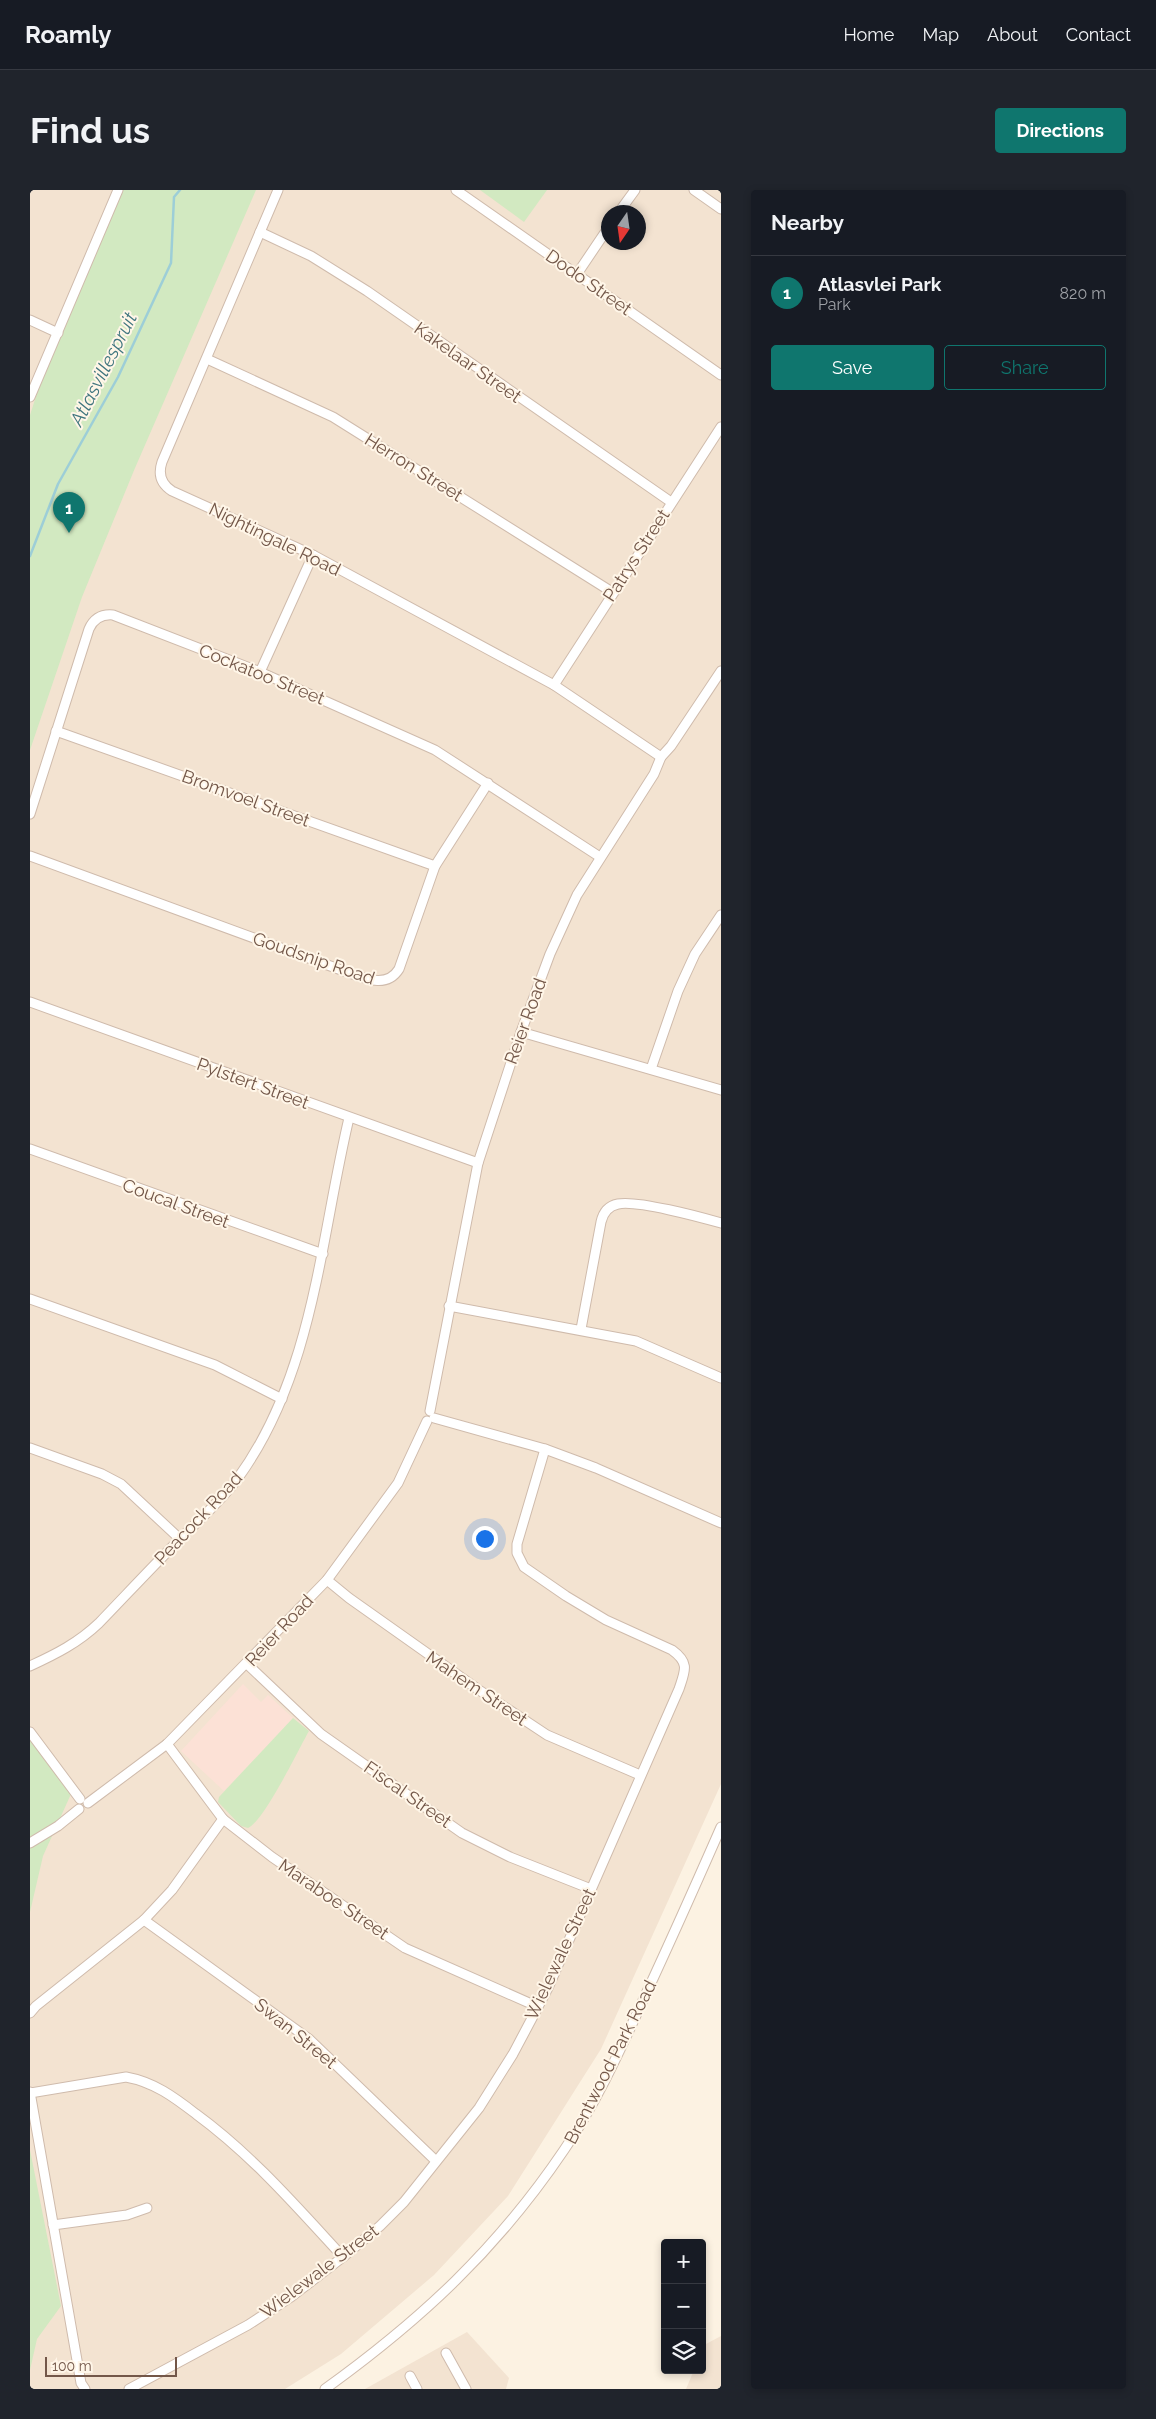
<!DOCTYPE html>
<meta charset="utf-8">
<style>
body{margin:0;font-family:Raleway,sans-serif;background:#20242c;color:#f1f3f6}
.controls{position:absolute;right:15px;bottom:15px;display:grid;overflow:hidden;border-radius:5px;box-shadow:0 2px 8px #0003}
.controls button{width:45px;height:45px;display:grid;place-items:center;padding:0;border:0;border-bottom:1px solid #363941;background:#171b24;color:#f1f3f6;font:25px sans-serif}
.compass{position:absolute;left:571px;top:15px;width:45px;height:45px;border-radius:50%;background:#171b24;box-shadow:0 2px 8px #0003;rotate:193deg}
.scale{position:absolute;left:15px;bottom:12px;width:132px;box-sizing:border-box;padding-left:5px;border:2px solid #735749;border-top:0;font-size:14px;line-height:18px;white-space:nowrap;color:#735749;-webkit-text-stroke:4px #fff6e8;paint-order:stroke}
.you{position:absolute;left:454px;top:1348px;width:18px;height:18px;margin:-12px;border:4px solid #fff;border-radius:50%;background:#1a73e8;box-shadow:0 0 0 8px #1a73e833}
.badge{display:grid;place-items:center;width:32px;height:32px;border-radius:50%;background:#0f766e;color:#fff;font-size:16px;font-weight:700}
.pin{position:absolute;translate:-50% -41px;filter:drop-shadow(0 1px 2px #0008)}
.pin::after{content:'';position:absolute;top:26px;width:18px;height:15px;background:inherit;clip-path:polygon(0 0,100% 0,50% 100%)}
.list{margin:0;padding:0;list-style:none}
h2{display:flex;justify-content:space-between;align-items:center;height:65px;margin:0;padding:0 20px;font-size:21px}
h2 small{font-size:16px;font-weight:400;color:#9ea1a6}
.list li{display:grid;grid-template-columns:32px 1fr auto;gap:15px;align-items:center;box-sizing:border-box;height:75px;padding:0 20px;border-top:1px solid #363941}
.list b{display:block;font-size:19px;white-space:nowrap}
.list p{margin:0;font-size:16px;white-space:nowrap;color:#9ea1a6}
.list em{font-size:16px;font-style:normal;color:#9ea1a6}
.actions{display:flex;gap:10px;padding:15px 20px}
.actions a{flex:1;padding:11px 0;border:1px solid #0f766e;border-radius:5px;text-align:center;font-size:18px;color:#0f766e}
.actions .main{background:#0f766e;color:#fff}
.icon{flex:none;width:28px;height:28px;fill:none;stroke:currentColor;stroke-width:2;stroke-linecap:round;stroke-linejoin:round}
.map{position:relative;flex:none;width:691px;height:2199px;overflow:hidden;border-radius:5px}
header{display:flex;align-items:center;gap:30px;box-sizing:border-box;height:70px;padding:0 25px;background:#171b24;border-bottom:1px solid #363941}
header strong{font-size:24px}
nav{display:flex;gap:28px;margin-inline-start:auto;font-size:18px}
.intro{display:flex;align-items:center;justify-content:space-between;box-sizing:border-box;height:120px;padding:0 30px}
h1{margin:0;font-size:35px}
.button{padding:12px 22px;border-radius:5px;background:#0f766e;color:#fff;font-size:18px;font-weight:700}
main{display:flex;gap:30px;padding:0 30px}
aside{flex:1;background:#171b24;border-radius:5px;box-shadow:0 2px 8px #0003}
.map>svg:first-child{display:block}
.residential{fill:#f3e3d1;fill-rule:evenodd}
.commercial{fill:#fce1d6}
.green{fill:#d2e9c1}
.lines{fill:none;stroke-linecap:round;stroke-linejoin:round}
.stream{stroke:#9dced7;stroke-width:2.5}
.minor-casing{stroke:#cfbbac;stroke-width:11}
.minor{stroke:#fff;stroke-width:9}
.labels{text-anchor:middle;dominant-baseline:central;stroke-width:4;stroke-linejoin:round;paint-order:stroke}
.street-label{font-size:18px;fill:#735749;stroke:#fff6e8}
.water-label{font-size:19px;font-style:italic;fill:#40767f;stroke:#fff6e8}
</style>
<header>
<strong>Roamly</strong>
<nav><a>Home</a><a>Map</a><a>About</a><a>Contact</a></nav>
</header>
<div class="intro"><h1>Find us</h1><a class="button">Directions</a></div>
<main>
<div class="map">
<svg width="691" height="2199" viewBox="0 0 691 2199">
<rect width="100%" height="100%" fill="#fcf2e2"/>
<g class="residential">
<path d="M0,0h691v1594l-120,265 -93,147 -74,79 -93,79 -56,35h-255zM578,22h30v30h-30z"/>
<polygon points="437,2142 479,2188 476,2199 335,2199"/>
<polygon points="691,2146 691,2199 656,2199 664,2180 672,2180 672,2162 676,2154"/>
</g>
<polygon class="commercial" points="213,1494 231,1512 238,1505 263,1528 194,1601 151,1561"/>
<g class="green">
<polygon points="93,0 226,0 105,278 52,407 0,560 0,225 21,160"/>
<polygon points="450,0 517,0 494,32"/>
<path d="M263,1528l16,13c-11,19 -44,89 -61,97l-7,-2 -23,-24 1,-5z"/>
<polygon points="0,1548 41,1604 13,1666 0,1722"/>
<polygon points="0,1960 31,2116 7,2149 0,2180"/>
</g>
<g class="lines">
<polyline class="stream" points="0,366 28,294 88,187 141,73 144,7 150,0"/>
<defs>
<g id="minor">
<path d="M248,0l-116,272c-4,12 -1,22 10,29l141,64 241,130 107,72"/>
<polyline points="426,0 691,185"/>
<polyline points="664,0 691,19"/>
<polyline points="589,22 605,0"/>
<polyline points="230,42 281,66 337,101 641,312"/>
<polyline points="547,84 578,38"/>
<polyline points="0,130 28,143"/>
<polyline points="177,169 303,227 582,402"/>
<polyline points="0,207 88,0"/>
<polyline points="230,482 283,365"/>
<polyline points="524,495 691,237"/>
<polyline points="26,541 405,676"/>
<path d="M0,624l59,-185c5,-11 13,-15 24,-14l147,57 175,78 165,107"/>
<path d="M0,666l314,115c18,6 42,19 55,-2l36,-103 53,-83"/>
<polyline points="0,812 448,973"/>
<polyline points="491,842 691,900"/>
<polyline points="621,879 648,801 665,764 691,725"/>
<polyline points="0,959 293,1064"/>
<polyline points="0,1109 185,1175 252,1209"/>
<polyline points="419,1116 606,1151 691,1188"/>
<path d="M551,1139l20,-107c2,-9 7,-16 17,-18 19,-4 82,13 103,19"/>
<polyline points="400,1221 448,973 491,842 520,764 547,705 624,584 631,567 641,556 691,481"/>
<polyline points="404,1228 515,1259 566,1278 691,1333"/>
<polyline points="0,1258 72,1284 91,1294 150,1349"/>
<polyline points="297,1390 319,1408 449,1500 517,1545 610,1585"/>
<polyline points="217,1474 291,1544 432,1643 480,1667 561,1699"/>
<path d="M0,1476c26,-12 48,-23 69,-43 27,-28 54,-57 82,-85 19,-19 41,-38 57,-60 76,-105 82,-238 111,-360"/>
<polyline points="0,1542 50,1609"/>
<polyline points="137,1554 193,1629 242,1667 375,1758 506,1816"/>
<polyline points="58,1613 137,1554 297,1390 368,1293 397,1231"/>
<polyline points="0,1653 28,1636 49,1619"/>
<polyline points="114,1730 279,1849 406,1971"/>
<polyline points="0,1823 6,1816 114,1730 142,1700 193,1629"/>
<polyline points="0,1902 51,2193 55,2199"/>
<path d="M0,1903l96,-16c28,5 48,20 70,37 56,41 100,92 147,143"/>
<polyline points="23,2035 97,2025 117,2018"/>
<polyline points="416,2163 436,2199"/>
<polyline points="380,2186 387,2199"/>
<path d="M99,2199l119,-64 43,-28 52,-40 37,-31 24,-24 75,-94 34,-54 35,-66 131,-299c6,-18 11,-26 -7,-39l-66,-30 -40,-24 -42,-29 -7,-14v-9l28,-95"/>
<path d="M295,2199c97,-70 172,-140 239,-239 33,-48 57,-102 81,-154 26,-56 51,-112 76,-169"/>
</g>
</defs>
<use href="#minor" class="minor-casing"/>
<use href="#minor" class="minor"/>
</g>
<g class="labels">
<g class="street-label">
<text transform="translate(559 92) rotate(35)">Dodo Street</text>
<text transform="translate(438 172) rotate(35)">Kakelaar Street</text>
<text transform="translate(384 277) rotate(32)">Herron Street</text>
<text transform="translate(245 349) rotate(26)">Nightingale Road</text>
<text transform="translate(606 365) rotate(-57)">Patrys Street</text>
<text transform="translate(232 484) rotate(22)">Cockatoo Street</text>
<text transform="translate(216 608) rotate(20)">Bromvoel Street</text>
<text transform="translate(284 768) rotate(19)">Goudsnip Road</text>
<text transform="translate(495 831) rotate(-70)">Reier Road</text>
<text transform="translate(223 893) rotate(20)">Pylstert Street</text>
<text transform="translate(146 1013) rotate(20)">Coucal Street</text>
<text transform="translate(168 1328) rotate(-47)">Peacock Road</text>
<text transform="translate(249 1440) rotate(-47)">Reier Road</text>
<text transform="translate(447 1498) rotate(34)">Mahem Street</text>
<text transform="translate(378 1604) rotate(35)">Fiscal Street</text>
<text transform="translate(304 1709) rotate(34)">Maraboe Street</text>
<text transform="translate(530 1764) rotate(-65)">Wielewale Street</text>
<text transform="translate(266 1843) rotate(39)">Swan Street</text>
<text transform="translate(580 1872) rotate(-63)">Brentwood Park Road</text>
<text transform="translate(289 2081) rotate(-37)">Wielewale Street</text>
</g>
<g class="water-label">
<text transform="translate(73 179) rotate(-63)">Atlasvillespruit</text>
</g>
</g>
</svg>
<div class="controls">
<button>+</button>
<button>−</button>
<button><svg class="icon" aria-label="layers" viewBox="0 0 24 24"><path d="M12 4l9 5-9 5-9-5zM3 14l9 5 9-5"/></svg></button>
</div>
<svg class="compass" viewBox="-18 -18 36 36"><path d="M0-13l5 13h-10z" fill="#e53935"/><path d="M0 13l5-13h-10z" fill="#9ea1a6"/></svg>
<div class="scale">100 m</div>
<div class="you"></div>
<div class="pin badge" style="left:39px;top:343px">1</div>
</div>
<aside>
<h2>Nearby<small></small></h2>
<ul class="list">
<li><span class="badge">1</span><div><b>Atlasvlei Park</b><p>Park</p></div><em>820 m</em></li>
</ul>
<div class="actions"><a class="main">Save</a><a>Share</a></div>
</aside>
</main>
